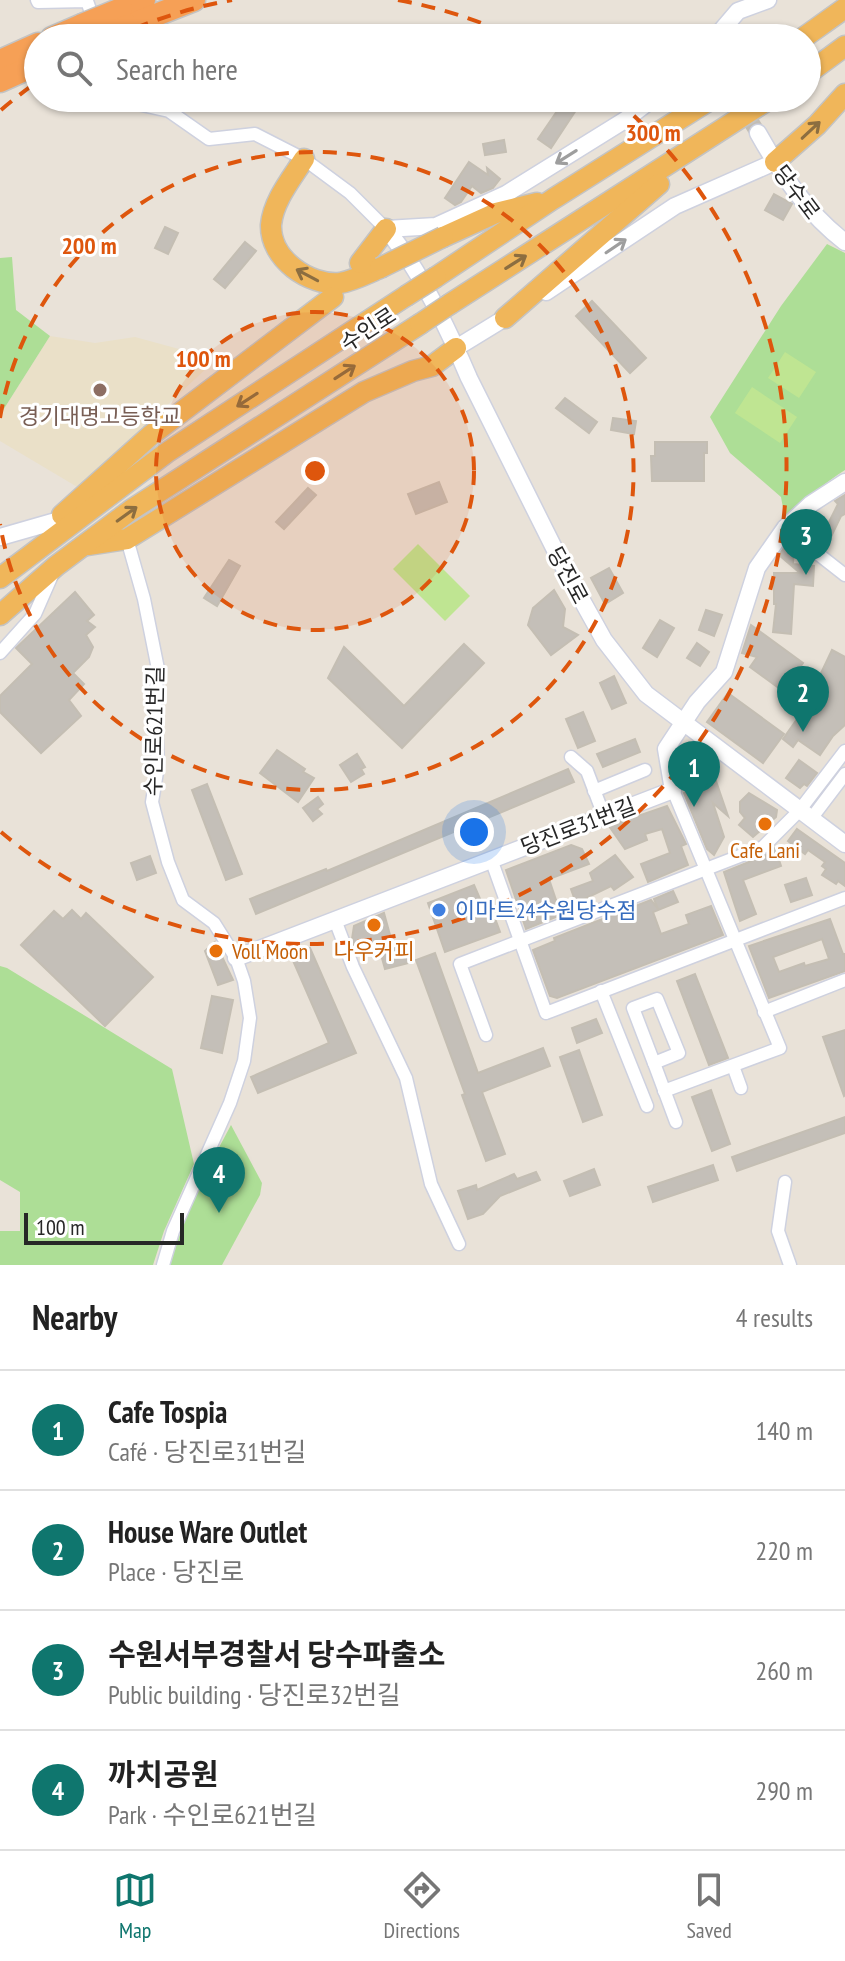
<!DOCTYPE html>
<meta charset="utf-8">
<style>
body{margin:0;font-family:"PT Sans Narrow","Noto Sans KR",sans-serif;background:#f6f6f6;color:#222}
.scale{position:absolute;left:24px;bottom:20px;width:160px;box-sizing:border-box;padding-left:8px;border:4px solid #272727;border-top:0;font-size:22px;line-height:28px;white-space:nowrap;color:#272727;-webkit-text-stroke:6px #fff;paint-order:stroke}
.you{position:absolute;left:474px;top:832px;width:28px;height:28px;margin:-20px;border:6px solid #fff;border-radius:50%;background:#1a73e8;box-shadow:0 0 0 12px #1a73e833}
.badge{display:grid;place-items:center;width:52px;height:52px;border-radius:50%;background:#0f766e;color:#fff;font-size:26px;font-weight:700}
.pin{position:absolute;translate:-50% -66px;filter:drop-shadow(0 2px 4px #0008)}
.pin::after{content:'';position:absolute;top:42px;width:28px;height:24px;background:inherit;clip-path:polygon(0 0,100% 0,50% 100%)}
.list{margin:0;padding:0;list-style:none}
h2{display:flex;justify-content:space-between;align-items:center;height:104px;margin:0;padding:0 32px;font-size:34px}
h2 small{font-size:26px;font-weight:400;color:#767676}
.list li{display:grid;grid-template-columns:52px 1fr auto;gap:24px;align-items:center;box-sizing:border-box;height:120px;padding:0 32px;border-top:2px solid #e0e0e0}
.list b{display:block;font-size:30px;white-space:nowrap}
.list p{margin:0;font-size:26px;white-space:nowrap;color:#767676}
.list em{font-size:26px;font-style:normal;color:#767676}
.icon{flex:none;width:44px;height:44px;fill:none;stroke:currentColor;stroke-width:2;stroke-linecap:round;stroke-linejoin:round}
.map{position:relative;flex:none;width:845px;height:1265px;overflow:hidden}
.search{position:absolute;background:#fff;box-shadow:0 2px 6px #0004;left:24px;right:24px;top:24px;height:88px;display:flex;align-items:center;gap:20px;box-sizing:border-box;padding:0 28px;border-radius:44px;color:#767676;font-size:30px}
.sheet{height:584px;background:#fff}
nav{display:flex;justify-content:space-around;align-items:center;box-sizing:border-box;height:112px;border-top:2px solid #e0e0e0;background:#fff;font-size:22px;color:#767676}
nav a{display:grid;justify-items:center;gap:4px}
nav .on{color:#0f766e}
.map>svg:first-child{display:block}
.education{fill:#eae0c8}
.green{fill:#adde96}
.pitch{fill:#bfe592}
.building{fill:#c4bfb8;stroke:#c4beb3;stroke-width:2;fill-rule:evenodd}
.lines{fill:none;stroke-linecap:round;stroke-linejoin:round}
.tertiary-tunnel{stroke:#c2bdb5;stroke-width:16;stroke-dasharray:16 8;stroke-linecap:butt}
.minor-casing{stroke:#ced1df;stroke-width:15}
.tertiary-casing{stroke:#ced1df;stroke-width:19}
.trunk-casing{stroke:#c3c3c3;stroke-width:23}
.motorway-casing{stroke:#c3c3c3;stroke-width:25}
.minor{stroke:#fff;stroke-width:12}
.tertiary{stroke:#fff;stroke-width:16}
.trunk{stroke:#f0b65a;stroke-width:20}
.motorway{stroke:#f6a056;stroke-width:22}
.trunk-bridge-casing{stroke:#c3c3c3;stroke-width:23;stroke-linecap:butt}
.motorway-bridge-casing{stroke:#c3c3c3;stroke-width:25;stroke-linecap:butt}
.trunk-bridge{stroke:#f0b65a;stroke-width:20}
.motorway-bridge{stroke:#f6a056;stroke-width:22}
.oneway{stroke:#8c6e40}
.oneway2{stroke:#9e9e9e}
.ring{fill:none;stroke:#de560d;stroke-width:4;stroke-dasharray:14 10}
.education-dot{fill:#8d6e63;stroke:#fff;stroke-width:3}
.food-dot{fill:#e8710a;stroke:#fff;stroke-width:3}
.shop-dot{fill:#3f7fe0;stroke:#fff;stroke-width:3}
.labels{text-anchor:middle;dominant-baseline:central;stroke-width:6;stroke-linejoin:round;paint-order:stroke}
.street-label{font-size:22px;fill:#272727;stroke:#fff}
.education-label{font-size:22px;fill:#785e54;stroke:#fff}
.food-label{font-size:22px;fill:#c56008;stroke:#fff}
.shop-label{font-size:22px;fill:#366cbe;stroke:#fff;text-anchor:start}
.centre{fill:#de560d;stroke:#fff;stroke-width:4}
.ring-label{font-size:24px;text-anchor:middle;font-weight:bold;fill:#de560d;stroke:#fff;stroke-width:6;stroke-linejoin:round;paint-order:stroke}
</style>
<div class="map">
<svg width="845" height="1265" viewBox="0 0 845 1265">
<rect width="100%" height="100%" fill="#e9e2d8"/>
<polygon class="education" points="50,336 95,343 135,337 201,355 211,364 79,488 0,441 0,415"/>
<g class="green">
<path d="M827,244l18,9v217c-23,14 -40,32 -60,49l-4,-22 -51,-44 -20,-36 71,-111z"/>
<polygon points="12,257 16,310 50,336 0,415 0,258"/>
<polygon points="0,966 7,968 172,1069 194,1164 164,1231 153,1265 0,1265 0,1231 20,1231 20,1192 0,1180"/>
<path d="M231,1125l31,58 -2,12 -38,70h-52c14,-50 36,-94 61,-140z"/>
</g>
<g class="pitch">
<polygon points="785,352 816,372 799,398 768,378"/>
<polygon points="752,387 797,417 780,443 735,413"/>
<polygon points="418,544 470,596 445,621 393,569"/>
</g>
<g class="building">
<polygon points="566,98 584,98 551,148 538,139"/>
<polygon points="504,140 506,152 485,155 483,144"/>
<polygon points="469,162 488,175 487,168 500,179 493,188 481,193 472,186 461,202 455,205 445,198"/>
<polygon points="774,194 792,204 783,220 765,210"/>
<polygon points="165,227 178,233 168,254 155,248"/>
<polygon points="245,242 256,251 225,288 214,279"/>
<polygon points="592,301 646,358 630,373 576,316"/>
<polygon points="565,398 597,422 589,433 556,408"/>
<polygon points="613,418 636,421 634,434 611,430"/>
<polygon points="655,442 707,442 707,453 704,453 704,481 652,481 651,456 655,456"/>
<polygon points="439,482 447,502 416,514 408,494"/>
<polygon points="308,488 316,495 284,529 276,522"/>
<polygon points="845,495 845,514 841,516 829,541 821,538 838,504 835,501"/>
<polygon points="788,542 794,546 793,564 814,566 813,586 794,584 791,634 773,632 776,604 774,604 774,573 800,573 779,555"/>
<polygon points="229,560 240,566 217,606 204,598"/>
<polygon points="609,568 623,593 605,604 591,578"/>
<polygon points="554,590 565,609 563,627 578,635 551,655 528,625 533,608"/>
<polygon points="75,592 94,615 87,621 95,627 86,635 93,647 89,657 73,673 84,684 69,700 81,716 41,753 0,712 0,696 32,664 16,648"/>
<polygon points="706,610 722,615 714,636 699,630"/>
<polygon points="660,620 674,628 657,657 643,648"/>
<polygon points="751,625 803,663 783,691 750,667 757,657 742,653"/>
<polygon points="697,643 709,652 700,666 687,658"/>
<polygon points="464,644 484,663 402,748 328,678 344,647 404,706"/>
<polygon points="832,650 845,657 845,725 833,736 820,755 798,740 793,747 783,739 804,709"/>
<polygon points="614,676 626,703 612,709 600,683"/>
<polygon points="728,693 784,734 763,763 707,722"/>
<polygon points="583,712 595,741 578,748 566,719"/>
<polygon points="635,739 640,752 603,767 597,754"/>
<polygon points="277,750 305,769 303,772 314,778 298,802 260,773"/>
<polygon points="357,754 365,767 361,769 364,774 351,782 340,765"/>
<polygon points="799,760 817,773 807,786 804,784 800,788 786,778"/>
<polygon points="568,769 574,782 256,914 250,899 326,869 327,871"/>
<polygon points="716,781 728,816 713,803 724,837 714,855 707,849 684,793"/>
<polygon points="207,784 242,874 226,880 192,790"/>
<polygon points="749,793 777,810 776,817 753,837 739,825 745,818 740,812 740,802"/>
<polygon points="318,797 323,804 317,809 322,814 313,821 303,808"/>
<polygon points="667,806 686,844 681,846 688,865 648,882 641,864 670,853 662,829 645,834 647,840 625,849 609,826"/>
<polygon points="797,829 845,863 845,886 838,881 836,884 822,875 826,869 822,866 825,862 808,850 805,854 788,841"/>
<polygon points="571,845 582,849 589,864 549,879 561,915 526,929 506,870"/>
<polygon points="775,848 781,866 743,880 756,914 740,921 724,872 766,855"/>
<polygon points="615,855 633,877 614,890 611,886 576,903 571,889 593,881 590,873"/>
<polygon points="150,856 156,873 137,880 131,863"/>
<polygon points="806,878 812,895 791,902 785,885"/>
<polygon points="474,885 487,915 493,913 500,932 445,952 428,903"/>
<polygon points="673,891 678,902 653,912 661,934 689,924 686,915 711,906 723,935 557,998 550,996 533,950 555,941 554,938 651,900 658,909 654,899"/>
<polygon points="72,910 81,919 86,913 153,977 105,1026 21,945 54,911 63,919"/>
<polygon points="384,913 393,946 406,942 412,962 385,969 377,940 356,950 352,939 354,926"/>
<path d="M830,919l13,35h2v17l-76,27 -20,-52zM822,939l7,20 -24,7 -1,-3 -25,9 -6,-15z"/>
<polygon points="215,942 233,980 218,985 205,951"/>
<polygon points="310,948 356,1053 258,1093 251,1077 329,1043 291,956"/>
<polygon points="435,953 478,1073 543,1048 550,1066 482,1092 505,1154 486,1161 462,1095 465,1094 416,960"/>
<polygon points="695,974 728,1058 709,1065 677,981"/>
<polygon points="212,996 233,1000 222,1053 201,1048"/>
<polygon points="596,1019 602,1033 577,1043 572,1028"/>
<polygon points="845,1030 845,1095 844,1096 823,1037"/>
<polygon points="579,1050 602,1115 583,1122 560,1057"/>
<polygon points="711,1090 730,1144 712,1151 692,1097"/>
<polygon points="845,1117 845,1133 737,1171 732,1157"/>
<polygon points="713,1165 718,1180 653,1202 648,1187"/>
<polygon points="594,1169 600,1185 570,1196 564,1181"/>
<polygon points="536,1172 540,1180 500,1196 483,1214 468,1219 458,1191 476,1185 477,1190 514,1174 517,1179"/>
</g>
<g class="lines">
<polyline class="tertiary-tunnel" points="736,98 758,133"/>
<defs>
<g id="minor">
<polyline points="37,0 38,2 87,1 95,24"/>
<polyline points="123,98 124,101 169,111 209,139 255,134 304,159 350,193 386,229"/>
<polyline points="785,528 845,575"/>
<polyline points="127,539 144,599 158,669 155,699 158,766 152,802 168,862 183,900 214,923 236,958 244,981 250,1018 244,1061 230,1103 173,1231 163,1265"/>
<polyline points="0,653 35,614 53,573"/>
<polyline points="571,757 587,771 604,816"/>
<polyline points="594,791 645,770"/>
<polyline points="811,819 845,774"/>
<polyline points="491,859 546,1013 845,898"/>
<polyline points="335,920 353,967 406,1078 431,1184 459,1244"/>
<polyline points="601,991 647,1106"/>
<polygon points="657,999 679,1053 654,1063 633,1008"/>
<polyline points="764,1012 845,980"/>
<polyline points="486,1035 460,964 763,847 799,811 845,751"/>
<polyline points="654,1063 676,1122"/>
<polyline points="733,1066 741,1088"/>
<polyline points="664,1091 780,1048 673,790"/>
<polyline points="785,1182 778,1231 790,1265"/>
</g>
<g id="tertiary">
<polyline points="715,38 738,11 768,0"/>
<path d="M758,133c23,41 50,81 87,109"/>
<path d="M386,229c33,39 63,102 83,149l95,190 40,72 42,54 199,150"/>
<polyline points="386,229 436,226 506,194 625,120 654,98"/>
<polyline points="546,292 675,206 775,162"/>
<polyline points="456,348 513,313"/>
<polyline points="0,537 56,521"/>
<polyline points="236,958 673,790 666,749 697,702 724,672 757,568 785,528 811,504 845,482"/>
</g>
<g id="trunk">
<polyline points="803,38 845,8"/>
<polyline points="807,74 845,46"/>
<path d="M304,159c-12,19 -31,42 -33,66 -1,34 38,61 69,58 13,-2 28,-10 40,-15"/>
<polyline points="775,162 817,125 845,94"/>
<polyline points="443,237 496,213 537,203"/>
<polyline points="360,263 386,229"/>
<polyline points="436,277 553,199 713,98"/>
<polyline points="450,304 771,98"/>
<polyline points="505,318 659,184"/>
<polyline points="62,515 151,435 333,297"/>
<polyline points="88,545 127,539 364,392 413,371 432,366 456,348"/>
<polyline points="0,578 166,453 406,296"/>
<polyline points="0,615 56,566 131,510 420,324"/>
</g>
<g id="motorway">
<polyline points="121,9 144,0"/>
<polyline points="128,26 194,0"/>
<polyline points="52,38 82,25"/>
<polyline points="0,61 38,44"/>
<polyline points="0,81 38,64"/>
</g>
</defs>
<use href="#minor" class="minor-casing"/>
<use href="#tertiary" class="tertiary-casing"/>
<use href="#trunk" class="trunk-casing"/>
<use href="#motorway" class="motorway-casing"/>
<use href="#minor" class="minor"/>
<use href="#tertiary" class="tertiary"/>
<use href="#trunk" class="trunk"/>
<use href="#motorway" class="motorway"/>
<defs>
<g id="trunk-bridge">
<polyline points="380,268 443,237"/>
<polyline points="406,296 436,277"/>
<polyline points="420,324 450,304"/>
</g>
<g id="motorway-bridge">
<polyline points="82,25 121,9"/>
<polyline points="99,38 128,26"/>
</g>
</defs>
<use href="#trunk-bridge" class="trunk-bridge-casing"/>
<use href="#motorway-bridge" class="motorway-bridge-casing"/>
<use href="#trunk-bridge" class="trunk-bridge"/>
<use href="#motorway-bridge" class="motorway-bridge"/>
</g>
<defs><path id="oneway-shaft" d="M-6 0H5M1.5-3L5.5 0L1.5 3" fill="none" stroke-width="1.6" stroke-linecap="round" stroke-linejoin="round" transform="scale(2)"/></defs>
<g class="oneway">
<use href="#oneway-shaft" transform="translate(811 130) rotate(-43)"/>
<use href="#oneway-shaft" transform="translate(516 262) rotate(-32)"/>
<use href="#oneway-shaft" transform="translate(307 275) rotate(-152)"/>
<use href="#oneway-shaft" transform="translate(345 372) rotate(-33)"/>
<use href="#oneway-shaft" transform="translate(247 400) rotate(147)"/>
<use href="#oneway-shaft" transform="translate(127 514) rotate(-36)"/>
</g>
<g class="oneway2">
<use href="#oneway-shaft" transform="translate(566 157) rotate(148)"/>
<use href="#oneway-shaft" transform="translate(616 246) rotate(-34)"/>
</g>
<circle cx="315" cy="471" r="159" fill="#de560d" fill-opacity=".12"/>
<g class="ring">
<circle cx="315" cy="471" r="159"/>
<path d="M0 418A319 319 0 1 1 0 524"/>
<path d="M1 110A478 478 0 0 1 37 82M113 38A478 478 0 0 1 232 0M398 0A478 478 0 0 1 517 38M616 100A478 478 0 1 1 1 832"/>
</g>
<circle class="education-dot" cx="100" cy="390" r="8"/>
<g class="food-dot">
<circle cx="765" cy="824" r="8"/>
<circle cx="374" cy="925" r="8"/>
<circle cx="216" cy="951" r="8"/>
</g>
<circle class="shop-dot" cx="439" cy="910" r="8"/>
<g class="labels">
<g class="street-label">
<text transform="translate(797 192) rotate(53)">당수로</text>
<text transform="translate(368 329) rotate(-33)">수인로</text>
<text transform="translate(568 575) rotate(62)">당진로</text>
<text transform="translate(154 731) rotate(-89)">수인로621번길</text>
<text transform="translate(578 826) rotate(-21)">당진로31번길</text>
</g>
<g class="education-label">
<text x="100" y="416">경기대명고등학교</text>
</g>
<g class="food-label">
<text x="765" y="850">Cafe Lani</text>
<text x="232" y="951" text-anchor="start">Voll Moon</text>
<text x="374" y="951">나우커피</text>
</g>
<g class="shop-label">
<text x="455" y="910">이마트24수원당수점</text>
</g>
</g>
<circle cx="315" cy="471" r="12" class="centre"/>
<g class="ring-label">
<text x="653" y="141">300 m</text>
<text x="89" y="254">200 m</text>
<text x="203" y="367">100 m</text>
</g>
</svg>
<div class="scale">100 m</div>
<div class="you"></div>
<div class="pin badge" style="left:694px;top:807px">1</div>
<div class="pin badge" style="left:803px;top:732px">2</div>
<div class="pin badge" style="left:806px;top:575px">3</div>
<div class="pin badge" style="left:219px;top:1213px">4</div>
<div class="search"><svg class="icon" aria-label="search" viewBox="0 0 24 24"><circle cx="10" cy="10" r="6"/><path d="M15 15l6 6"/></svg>Search here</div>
</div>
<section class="sheet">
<h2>Nearby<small>4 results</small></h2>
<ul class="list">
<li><span class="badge">1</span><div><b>Cafe Tospia</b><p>Café · 당진로31번길</p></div><em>140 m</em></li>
<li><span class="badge">2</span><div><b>House Ware Outlet</b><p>Place · 당진로</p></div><em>220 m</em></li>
<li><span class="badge">3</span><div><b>수원서부경찰서 당수파출소</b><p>Public building · 당진로32번길</p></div><em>260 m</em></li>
<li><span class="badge">4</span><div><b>까치공원</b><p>Park · 수인로621번길</p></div><em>290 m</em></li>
</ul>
</section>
<nav>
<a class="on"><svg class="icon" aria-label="map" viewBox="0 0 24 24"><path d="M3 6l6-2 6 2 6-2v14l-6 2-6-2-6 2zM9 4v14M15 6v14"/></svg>Map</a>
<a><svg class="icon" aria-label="directions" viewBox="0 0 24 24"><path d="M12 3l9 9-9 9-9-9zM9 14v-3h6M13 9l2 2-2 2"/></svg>Directions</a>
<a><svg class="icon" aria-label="saved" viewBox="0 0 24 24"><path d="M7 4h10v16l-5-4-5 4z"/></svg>Saved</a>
</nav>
